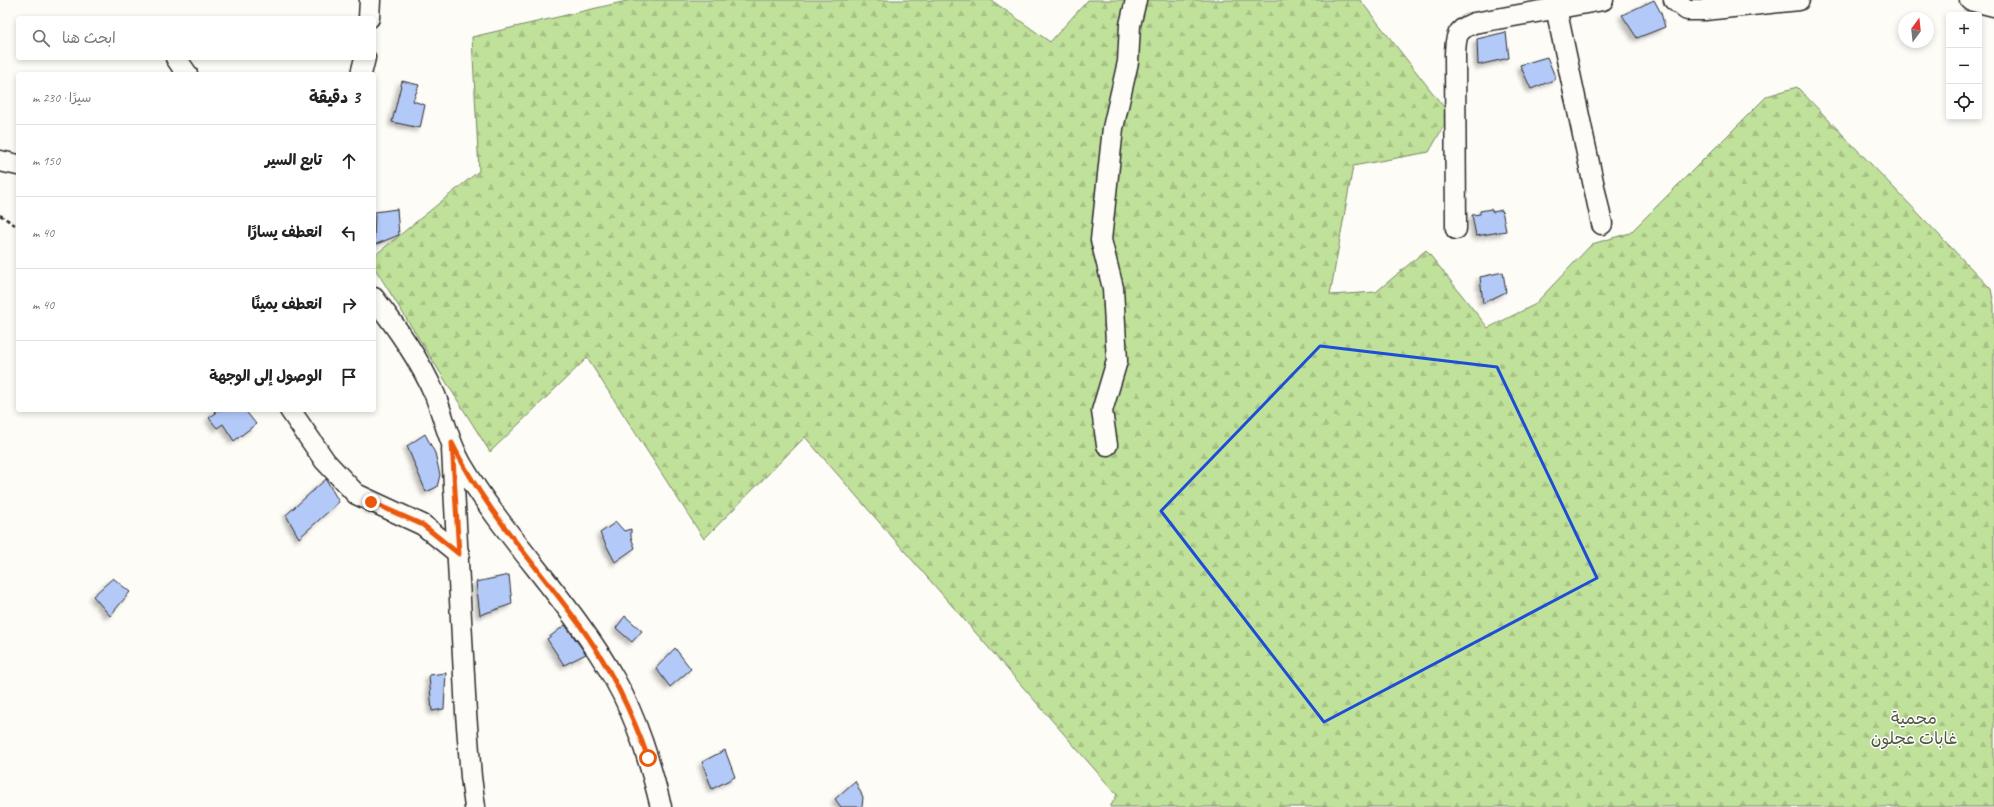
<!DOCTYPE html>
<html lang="ar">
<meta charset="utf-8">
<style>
body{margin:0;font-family:Caveat,"Playpen Sans Arabic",sans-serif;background:#f6f6f6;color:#222;direction:rtl}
.controls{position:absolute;right:12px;top:12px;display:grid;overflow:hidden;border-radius:4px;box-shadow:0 2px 6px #0003}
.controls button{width:36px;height:36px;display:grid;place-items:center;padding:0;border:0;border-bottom:1px solid #e0e0e0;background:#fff;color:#222;font:20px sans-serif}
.compass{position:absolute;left:1898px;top:12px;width:36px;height:36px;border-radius:50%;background:#fff;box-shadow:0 2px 6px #0003;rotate:15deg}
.stop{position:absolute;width:12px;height:12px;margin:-9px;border:3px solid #ea580c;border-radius:50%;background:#fff}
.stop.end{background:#ea580c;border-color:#fff;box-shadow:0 1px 4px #0008}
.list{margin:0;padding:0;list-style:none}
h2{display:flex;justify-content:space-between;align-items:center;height:52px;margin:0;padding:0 16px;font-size:17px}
h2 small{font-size:13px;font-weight:400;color:#767676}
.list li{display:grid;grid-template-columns:26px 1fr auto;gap:12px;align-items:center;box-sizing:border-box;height:72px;padding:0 16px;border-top:1px solid #e0e0e0}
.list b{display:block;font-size:15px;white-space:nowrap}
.list em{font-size:13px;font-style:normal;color:#767676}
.icon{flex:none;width:22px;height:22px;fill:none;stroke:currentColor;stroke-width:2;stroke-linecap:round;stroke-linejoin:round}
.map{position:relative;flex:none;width:1994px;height:807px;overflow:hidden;direction:ltr}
.search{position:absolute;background:#fff;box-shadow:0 2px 6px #0003;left:16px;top:16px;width:360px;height:44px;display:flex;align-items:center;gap:10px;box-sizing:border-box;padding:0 14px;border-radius:4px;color:#767676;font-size:15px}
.panel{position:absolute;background:#fff;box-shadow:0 2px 6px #0003;left:16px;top:72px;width:360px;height:340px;border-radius:4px;direction:rtl}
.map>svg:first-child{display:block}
.forest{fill:url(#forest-firs);stroke:#768662}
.building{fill:#b3c9f8;stroke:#2b2b2b;filter:url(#shadow)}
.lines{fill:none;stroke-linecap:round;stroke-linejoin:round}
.minor-casing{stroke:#2b2b2b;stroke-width:23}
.path{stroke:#2b2b2b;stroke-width:2.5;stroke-dasharray:4 3;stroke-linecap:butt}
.minor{stroke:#fdfcf7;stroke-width:20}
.route{stroke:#ea580c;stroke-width:5}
.marked{fill:none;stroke:#1d4ed8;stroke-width:3;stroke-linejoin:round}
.labels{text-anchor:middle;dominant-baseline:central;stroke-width:3;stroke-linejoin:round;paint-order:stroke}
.park-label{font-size:17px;fill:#505847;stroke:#fdfcf7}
</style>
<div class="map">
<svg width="1994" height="807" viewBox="0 0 1994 807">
<defs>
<pattern id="forest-firs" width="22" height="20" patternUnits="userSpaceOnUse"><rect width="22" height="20" fill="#c0e19a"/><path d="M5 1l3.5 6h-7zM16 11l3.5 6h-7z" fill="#a5c185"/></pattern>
<filter id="shadow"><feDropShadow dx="-3.5" dy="3.5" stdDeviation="2" flood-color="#0004"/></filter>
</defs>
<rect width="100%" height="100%" fill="#fdfcf7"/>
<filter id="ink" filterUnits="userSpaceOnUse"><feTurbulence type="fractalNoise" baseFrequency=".025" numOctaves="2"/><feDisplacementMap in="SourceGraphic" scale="8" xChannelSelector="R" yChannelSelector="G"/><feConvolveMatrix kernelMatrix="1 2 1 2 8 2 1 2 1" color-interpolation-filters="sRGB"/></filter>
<g filter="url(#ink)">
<polygon class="forest" points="631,0 991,0 1050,42 1088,0 1360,0 1450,115 1429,152 1353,166 1330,295 1376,292 1426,250 1488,328 1534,305 1592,244 1630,233 1767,96 1797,87 1991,289 1994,305 1994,807 1110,807 1117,795 805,437 704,539 587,358 490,452 374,267 374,256 479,171 472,37"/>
<g class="building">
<polygon points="1654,0 1661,13 1665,27 1637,38 1622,15"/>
<polygon points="1506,32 1509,58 1478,65 1477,39"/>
<polygon points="1547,57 1556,79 1531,89 1520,65"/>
<polygon points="402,81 419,85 413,101 425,105 420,128 392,122"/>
<polygon points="397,209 399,235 374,245 375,212"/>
<polygon points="1491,209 1493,212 1502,210 1506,231 1476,236 1472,215 1480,214 1480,211"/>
<polygon points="1503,272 1506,292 1483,303 1480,277"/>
<polygon points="213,410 245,410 256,424 234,441 223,424 217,428 209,418 216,413"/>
<polygon points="425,434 435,453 440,475 437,487 426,492 407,446"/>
<polygon points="326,479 339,502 299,538 286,515"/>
<polygon points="616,522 624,531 631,529 631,537 635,548 615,562 600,533"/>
<polygon points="509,575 512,604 480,615 476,582"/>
<polygon points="113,578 130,592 110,616 93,596"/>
<polygon points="625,616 642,631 632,642 616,628"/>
<polygon points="565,625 586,654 564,665 547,639"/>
<polygon points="675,648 691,669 670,687 656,668"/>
<polygon points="446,673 444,709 432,711 429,675"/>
<polygon points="725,750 735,777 712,789 702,762"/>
<polygon points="855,781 863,797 862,807 841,807 835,799"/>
</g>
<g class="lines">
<defs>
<g id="minor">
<polyline points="1674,0 1687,10 1705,10 1799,0"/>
<polyline points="1970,0 1994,6"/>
<polyline points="1556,8 1602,224"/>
<polyline points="369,18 370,0"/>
<polyline points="176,58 187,74"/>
<polyline points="361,74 365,58"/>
<polyline points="0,161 18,165"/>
<path d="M1456,229l-1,-175c1,-18 1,-24 19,-31l129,-23"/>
<path d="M374,298c23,30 46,62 61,97 9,23 14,48 27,70 45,76 110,138 153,215 22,39 35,83 46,127"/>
<polyline points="290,410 325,461 356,494 423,525 459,554"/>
<polyline points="1107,445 1102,411 1117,361 1113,288 1101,240 1113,128 1128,62 1130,25 1136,0"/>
<polyline points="452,449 466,713 471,777 475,807"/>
</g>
</defs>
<use href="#minor" class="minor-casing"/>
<polyline class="path" points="0,215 18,227"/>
<use href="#minor" class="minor"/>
</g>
</g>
<g class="lines" filter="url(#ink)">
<path class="route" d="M371,502l52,23 36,29 -7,-111c33,69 90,128 134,191 27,39 46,79 62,124"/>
</g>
<path class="marked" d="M1320,346l177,21 100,211 -273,144 -163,-211z"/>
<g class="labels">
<g class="park-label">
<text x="1914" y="718">محمية<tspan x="1914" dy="20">غابات عجلون</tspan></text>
</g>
</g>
</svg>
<div class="controls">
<button>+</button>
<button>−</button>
<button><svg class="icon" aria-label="locate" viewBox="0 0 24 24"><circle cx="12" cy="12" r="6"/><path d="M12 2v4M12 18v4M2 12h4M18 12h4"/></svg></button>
</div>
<svg class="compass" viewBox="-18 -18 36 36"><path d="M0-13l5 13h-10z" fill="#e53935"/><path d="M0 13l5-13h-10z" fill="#767676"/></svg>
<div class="stop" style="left:648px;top:758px"></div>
<div class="stop end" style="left:371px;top:502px"></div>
<div class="search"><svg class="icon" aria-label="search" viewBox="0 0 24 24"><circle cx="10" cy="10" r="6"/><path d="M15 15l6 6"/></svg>ابحث هنا</div>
<section class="panel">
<h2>3 دقيقة<small>سيرًا · 230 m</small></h2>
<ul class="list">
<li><svg class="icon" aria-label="ahead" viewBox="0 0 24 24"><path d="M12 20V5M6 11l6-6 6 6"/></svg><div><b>تابع السير</b></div><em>150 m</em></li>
<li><svg class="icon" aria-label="left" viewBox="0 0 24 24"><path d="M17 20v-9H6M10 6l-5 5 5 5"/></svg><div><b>انعطف يسارًا</b></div><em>40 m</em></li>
<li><svg class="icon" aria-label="right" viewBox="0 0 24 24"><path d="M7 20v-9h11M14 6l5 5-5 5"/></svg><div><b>انعطف يمينًا</b></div><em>40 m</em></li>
<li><svg class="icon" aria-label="arrive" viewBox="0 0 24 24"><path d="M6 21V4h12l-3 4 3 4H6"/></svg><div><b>الوصول إلى الوجهة</b></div></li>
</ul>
</section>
</div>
